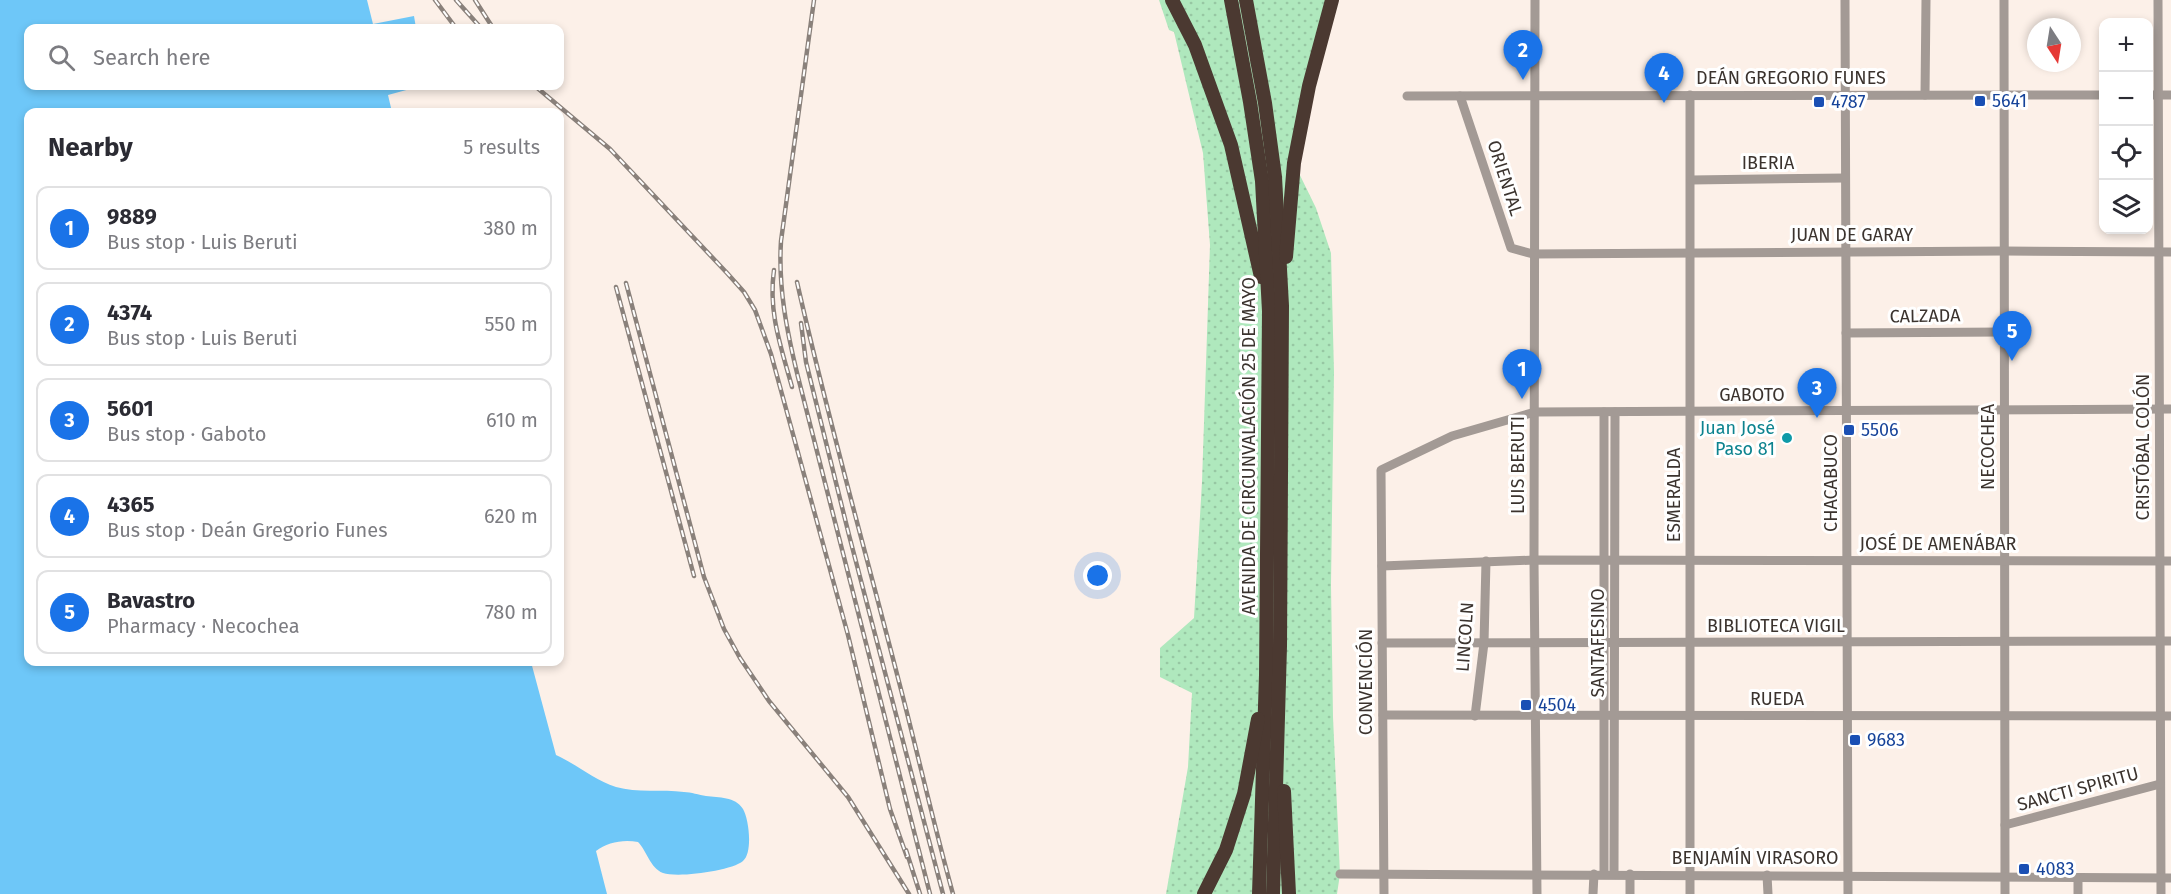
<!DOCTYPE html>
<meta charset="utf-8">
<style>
body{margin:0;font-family:"Fira Sans",sans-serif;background:#f7f7f7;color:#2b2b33}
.controls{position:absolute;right:18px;top:18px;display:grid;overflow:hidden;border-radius:12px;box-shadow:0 3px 9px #0003}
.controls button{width:54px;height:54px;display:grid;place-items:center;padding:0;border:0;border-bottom:2px solid #e1e1e2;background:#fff;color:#2b2b33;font:30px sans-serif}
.compass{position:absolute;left:2027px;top:18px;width:54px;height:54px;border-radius:50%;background:#fff;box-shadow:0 3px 9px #0003;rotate:168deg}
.you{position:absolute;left:1098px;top:576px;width:21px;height:21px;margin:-15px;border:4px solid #fff;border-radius:50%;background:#1a73e8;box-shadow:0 0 0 9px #1a73e833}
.badge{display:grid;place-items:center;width:39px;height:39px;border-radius:50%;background:#1a73e8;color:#fff;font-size:20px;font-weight:700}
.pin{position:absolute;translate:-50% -50px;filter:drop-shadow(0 2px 3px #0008)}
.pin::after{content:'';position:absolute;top:32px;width:21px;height:18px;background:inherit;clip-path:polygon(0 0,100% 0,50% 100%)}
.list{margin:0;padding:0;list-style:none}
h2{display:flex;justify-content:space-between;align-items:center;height:78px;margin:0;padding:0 24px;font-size:26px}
h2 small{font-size:20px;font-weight:400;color:#7c7c81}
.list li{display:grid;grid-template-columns:39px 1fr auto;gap:18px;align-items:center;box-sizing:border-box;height:84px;margin:0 12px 12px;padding:0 12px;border:2px solid #e1e1e2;border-radius:12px}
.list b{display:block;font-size:22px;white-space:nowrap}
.list p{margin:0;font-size:20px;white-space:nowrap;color:#7c7c81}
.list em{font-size:20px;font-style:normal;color:#7c7c81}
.icon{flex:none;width:33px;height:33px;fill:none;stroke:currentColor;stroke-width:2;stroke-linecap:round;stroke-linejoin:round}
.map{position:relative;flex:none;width:2171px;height:894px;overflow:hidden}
.search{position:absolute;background:#fff;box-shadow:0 3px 9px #0003;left:24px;top:24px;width:540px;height:66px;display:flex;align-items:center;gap:15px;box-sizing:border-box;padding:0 21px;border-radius:12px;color:#7c7c81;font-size:22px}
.panel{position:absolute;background:#fff;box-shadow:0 3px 9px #0003;left:24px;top:108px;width:540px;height:558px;border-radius:12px}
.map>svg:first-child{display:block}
.grass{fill:url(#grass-dots)}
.water{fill:#6ec7f8}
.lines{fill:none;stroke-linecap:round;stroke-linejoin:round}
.minor{stroke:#a39a95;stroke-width:9}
.highway{stroke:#4b3931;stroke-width:14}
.rail-casing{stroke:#8a817b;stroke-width:4.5}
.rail{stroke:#fff;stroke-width:2;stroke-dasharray:7;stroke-linecap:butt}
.transit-dot{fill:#1a4fb4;stroke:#fff;stroke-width:2}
.culture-dot{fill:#0f9aa8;stroke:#fff;stroke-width:2}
.labels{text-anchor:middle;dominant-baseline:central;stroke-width:6;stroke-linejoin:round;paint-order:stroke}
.street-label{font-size:18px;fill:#3b332e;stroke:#fff}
.transit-label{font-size:18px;fill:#164399;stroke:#fff;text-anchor:start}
.culture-label{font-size:18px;fill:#0d838f;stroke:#fff;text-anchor:end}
</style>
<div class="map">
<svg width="2171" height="894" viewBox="0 0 2171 894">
<defs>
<pattern id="grass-dots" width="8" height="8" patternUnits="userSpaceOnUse" patternTransform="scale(1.5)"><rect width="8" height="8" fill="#afe8bd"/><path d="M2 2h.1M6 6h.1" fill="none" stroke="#97c7a3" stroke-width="1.8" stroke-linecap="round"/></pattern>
</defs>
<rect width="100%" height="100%" fill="#fcf0e8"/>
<polygon class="grass" points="1159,0 1332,0 1294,163 1316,208 1331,253 1334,372 1331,585 1333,717 1340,874 1337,894 1166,894 1188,767 1192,693 1160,677 1160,648 1194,618 1202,482 1210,245 1203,153 1174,32 1169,30"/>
<path class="water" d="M0,0h367l6,24 41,-8 2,12h-388v58h382v3l-22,6 4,17h-364v550h503l25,93c20,9 38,25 60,32 21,6 46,2 68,5 7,0 15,3 22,4 13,2 29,0 37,13 6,10 10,44 0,52 -12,10 -65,17 -80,12 -13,-5 -16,-22 -25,-31 -14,-3 -31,0 -42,9l11,43h-607z"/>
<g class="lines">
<g class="minor">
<polyline points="1535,0 1534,560 1537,894"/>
<polyline points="1845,0 1848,894"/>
<polyline points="2004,0 2005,894"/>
<polyline points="2158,0 2161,894"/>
<polyline points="1690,95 1690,894"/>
<polyline points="1925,95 1926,0"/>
<polyline points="2148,95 2171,95"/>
<polyline points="1407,96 2104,95"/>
<polyline points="1460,96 1511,248 1533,254 2004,251 2171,252"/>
<polyline points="1691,180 1845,178"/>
<polyline points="1846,333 2004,332"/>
<polyline points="1382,566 1534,560 2171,561"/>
<polyline points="1382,643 2171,641"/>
<polyline points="1383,715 2171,716"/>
<polyline points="1475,716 1484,643 1486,561"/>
<polyline points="2005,825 2160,784"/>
<polyline points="1340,874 2171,878"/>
<polyline points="1604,874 1604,412"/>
<polyline points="1614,874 1615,412"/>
<polyline points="1630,874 1630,894"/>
<polyline points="1767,875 1768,894"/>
<polyline points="1384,894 1381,470 1452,436 1535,412 2171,409"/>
<polyline points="1593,894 1594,874"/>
<polyline points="2078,894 2078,878"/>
</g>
<g class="highway">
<polyline points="1172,0 1195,45 1231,145 1261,277"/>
<polyline points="1231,0 1250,102 1262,181 1269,311 1266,675 1259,894"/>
<polyline points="1246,0 1265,103 1275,177 1282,306 1280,646 1273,894"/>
<polyline points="1286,257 1294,163 1309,86 1332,0"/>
<polyline points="1284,791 1289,894"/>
<polyline points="1204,894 1226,850 1244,794 1258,719"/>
</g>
<defs>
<g id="rail">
<polyline points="435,0 456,28"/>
<polyline points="456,0 481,28"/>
<polyline points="475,0 493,28"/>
<path d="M814,0l-33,241c-3,47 6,91 17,136l132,517"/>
<polyline points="535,86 610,149 727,273 744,292 755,310 771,354 848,635 890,809 907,857"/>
<path d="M774,270c-6,42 7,77 18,117"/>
<path d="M797,282c30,133 67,264 101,396 19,72 35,144 55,216"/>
<polyline points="626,283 704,577 724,629 740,658 769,701 848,797 909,894"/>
<polyline points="616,287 694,576"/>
<polyline points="801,323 806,362 849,535 943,894"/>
<polyline points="906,850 920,894"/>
</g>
</defs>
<use href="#rail" class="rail-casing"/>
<use href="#rail" class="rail"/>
</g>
<g class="transit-dot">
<rect x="1974" y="95" width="12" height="12" rx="3"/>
<rect x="1813" y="96" width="12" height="12" rx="3"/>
<rect x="1843" y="424" width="12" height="12" rx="3"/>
<rect x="1520" y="699" width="12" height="12" rx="3"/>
<rect x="1849" y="734" width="12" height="12" rx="3"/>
<rect x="2018" y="863" width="12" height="12" rx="3"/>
</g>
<circle class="culture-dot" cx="1787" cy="438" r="6"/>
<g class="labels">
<g class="street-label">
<text x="1791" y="78">DEÁN GREGORIO FUNES</text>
<text x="1768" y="163">IBERIA</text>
<text transform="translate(1505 178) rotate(72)">ORIENTAL</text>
<text x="1852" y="235">JUAN DE GARAY</text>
<text transform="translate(1925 316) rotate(-1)">CALZADA</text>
<text x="1752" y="395">GABOTO</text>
<text transform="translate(1249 446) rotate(-90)">AVENIDA DE CIRCUNVALACIÓN 25 DE MAYO</text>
<text transform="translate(1988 447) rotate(-90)">NECOCHEA</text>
<text transform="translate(2143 447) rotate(-90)">CRISTÓBAL COLÓN</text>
<text transform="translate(1518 465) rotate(-90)">LUIS BERUTI</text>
<text transform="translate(1831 483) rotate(-90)">CHACABUCO</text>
<text transform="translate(1674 495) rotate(-90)">ESMERALDA</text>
<text x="1938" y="544">JOSÉ DE AMENÁBAR</text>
<text x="1776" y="626">BIBLIOTECA VIGIL</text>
<text transform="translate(1465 637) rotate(-86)">LINCOLN</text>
<text transform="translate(1598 643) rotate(-90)">SANTAFESINO</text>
<text transform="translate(1366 682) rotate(-90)">CONVENCIÓN</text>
<text x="1777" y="699">RUEDA</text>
<text transform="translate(2078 789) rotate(-15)">SANCTI SPIRITU</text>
<text x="1755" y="858">BENJAMÍN VIRASORO</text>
</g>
<g class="transit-label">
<text x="1992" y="101">5641</text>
<text x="1831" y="102">4787</text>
<text x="1861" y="430">5506</text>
<text x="1538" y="705">4504</text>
<text x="1867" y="740">9683</text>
<text x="2036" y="869">4083</text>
</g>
<g class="culture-label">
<text x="1775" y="428">Juan José<tspan x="1775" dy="21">Paso 81</tspan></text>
</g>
</g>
</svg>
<div class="controls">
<button>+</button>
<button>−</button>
<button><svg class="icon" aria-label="locate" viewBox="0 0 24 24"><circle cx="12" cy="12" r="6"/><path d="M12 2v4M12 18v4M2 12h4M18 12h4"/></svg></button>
<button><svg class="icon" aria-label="layers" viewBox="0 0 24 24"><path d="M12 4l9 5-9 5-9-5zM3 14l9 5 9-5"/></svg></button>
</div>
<svg class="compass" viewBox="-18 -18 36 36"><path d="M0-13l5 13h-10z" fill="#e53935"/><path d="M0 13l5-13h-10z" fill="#7c7c81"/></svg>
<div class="you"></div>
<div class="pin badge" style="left:1522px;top:399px">1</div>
<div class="pin badge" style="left:1523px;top:80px">2</div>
<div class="pin badge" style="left:1817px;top:418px">3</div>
<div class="pin badge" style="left:1664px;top:103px">4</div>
<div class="pin badge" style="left:2012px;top:361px">5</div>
<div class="search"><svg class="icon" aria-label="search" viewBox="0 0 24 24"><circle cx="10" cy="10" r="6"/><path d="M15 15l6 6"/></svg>Search here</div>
<section class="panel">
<h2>Nearby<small>5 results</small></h2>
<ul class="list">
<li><span class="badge">1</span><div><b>9889</b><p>Bus stop · Luis Beruti</p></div><em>380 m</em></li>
<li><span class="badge">2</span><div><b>4374</b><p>Bus stop · Luis Beruti</p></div><em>550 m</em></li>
<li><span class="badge">3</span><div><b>5601</b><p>Bus stop · Gaboto</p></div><em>610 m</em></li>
<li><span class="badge">4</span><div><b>4365</b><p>Bus stop · Deán Gregorio Funes</p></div><em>620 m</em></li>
<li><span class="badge">5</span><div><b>Bavastro</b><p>Pharmacy · Necochea</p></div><em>780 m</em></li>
</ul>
</section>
</div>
